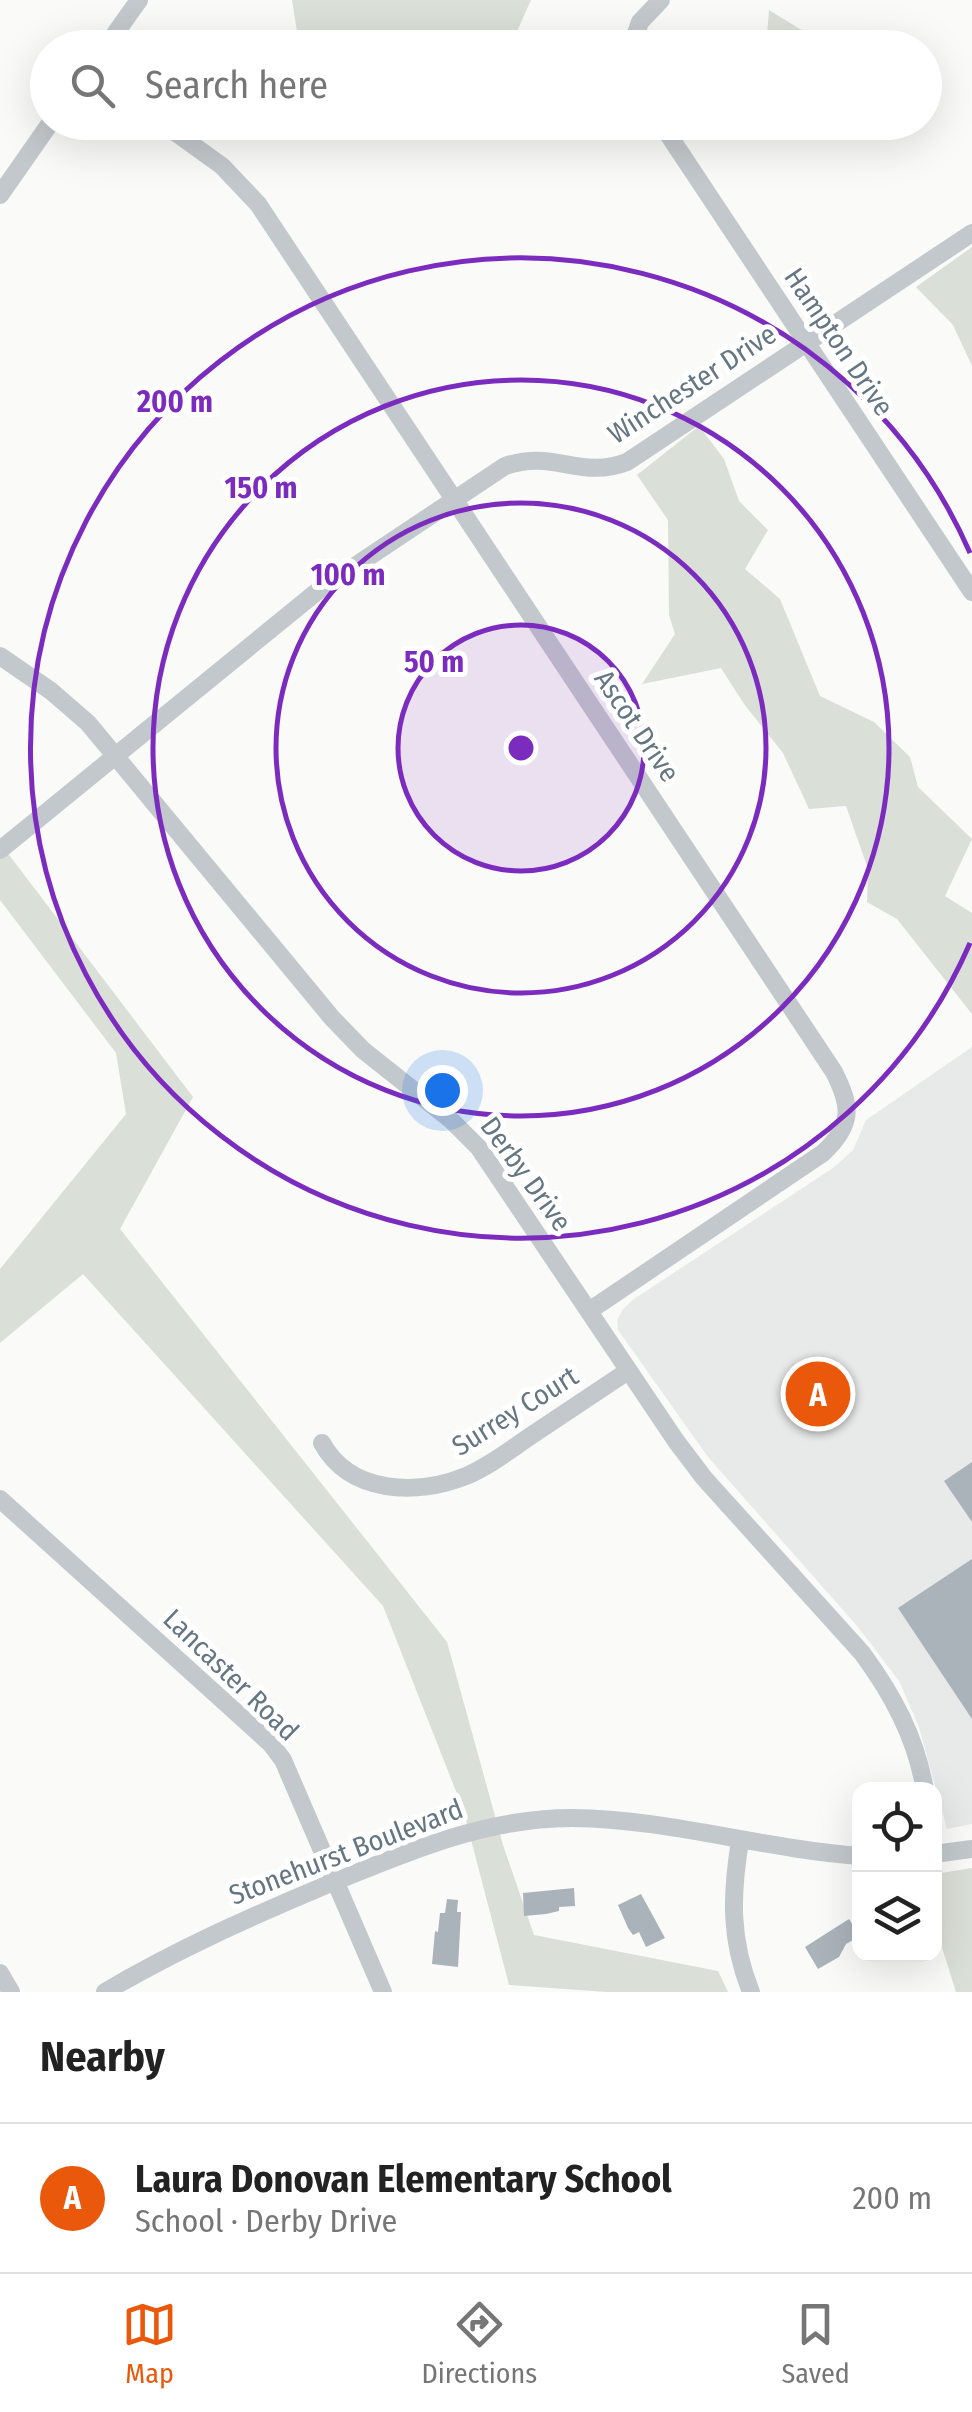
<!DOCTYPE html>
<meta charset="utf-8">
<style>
body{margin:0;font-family:"Fira Sans Condensed",sans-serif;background:#f6f6f6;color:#222}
.controls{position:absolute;right:30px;bottom:30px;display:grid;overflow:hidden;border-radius:20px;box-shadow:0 10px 40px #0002}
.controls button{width:90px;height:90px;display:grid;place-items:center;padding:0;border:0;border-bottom:2px solid #e0e0e0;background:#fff;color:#222;font:50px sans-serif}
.you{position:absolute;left:442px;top:1090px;width:35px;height:35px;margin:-25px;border:8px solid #fff;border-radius:50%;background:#1a73e8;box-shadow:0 0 0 15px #1a73e833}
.badge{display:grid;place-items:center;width:65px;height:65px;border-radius:50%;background:#ea580c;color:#fff;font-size:32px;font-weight:700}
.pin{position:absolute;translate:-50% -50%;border:5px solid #fff;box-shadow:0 2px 10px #0006}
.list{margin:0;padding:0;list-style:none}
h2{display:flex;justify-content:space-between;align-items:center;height:130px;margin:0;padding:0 40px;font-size:42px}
h2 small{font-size:32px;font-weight:400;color:#767676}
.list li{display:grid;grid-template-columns:65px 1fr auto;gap:30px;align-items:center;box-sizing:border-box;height:150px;padding:0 40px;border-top:2px solid #e0e0e0}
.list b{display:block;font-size:38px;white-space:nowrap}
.list p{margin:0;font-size:32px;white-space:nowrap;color:#767676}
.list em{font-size:32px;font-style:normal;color:#767676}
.icon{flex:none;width:55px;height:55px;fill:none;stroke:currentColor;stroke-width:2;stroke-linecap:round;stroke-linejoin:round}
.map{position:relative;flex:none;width:972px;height:1992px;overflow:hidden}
.search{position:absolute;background:#fff;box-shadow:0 10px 40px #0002;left:30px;right:30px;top:30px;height:110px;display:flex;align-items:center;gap:25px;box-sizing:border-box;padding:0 35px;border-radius:55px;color:#767676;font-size:38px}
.sheet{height:280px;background:#fff}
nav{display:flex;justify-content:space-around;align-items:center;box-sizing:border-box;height:140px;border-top:2px solid #e0e0e0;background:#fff;font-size:28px;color:#767676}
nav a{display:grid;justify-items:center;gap:5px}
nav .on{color:#ea580c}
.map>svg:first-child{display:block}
.built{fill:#e8e9e9}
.green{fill:#dadfd7}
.building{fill:#aab3b9}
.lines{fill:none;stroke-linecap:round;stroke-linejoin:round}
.street{stroke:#c3c8cc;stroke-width:18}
.ring{fill:none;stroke:#7b2cbf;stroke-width:5}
.labels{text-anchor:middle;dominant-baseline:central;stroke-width:10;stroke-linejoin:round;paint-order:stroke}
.street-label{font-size:28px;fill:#657683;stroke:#fff}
.centre{fill:#7b2cbf;stroke:#fff;stroke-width:5}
.ring-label{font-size:30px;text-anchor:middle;font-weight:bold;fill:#7b2cbf;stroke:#fff;stroke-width:10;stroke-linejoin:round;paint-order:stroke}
</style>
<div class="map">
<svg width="972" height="1992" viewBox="0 0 972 1992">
<rect width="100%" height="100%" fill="#fafaf8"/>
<polygon class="built" points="972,1047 972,1824 947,1829 919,1727 899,1681 858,1627 708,1457 618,1330 617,1320 623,1309 634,1299 833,1168 853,1150 866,1120"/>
<g class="green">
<polygon points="292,0 531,0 510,47 313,48 298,38"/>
<polygon points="769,10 829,47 766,47"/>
<polygon points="972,247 972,366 953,325 916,287"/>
<polygon points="699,426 724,459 739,501 768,530 745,569 780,599 820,696 874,722 910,757 918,787 972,839 945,896 972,913 972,1014 897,919 867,902 868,869 846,806 809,809 783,753 744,704 721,668 642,684 675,634 669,615 668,520 637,475"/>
<polygon points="0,843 193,1097 120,1229 447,1642 503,1845 534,1935 718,1971 728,1992 607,1992 509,1985 463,1809 383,1606 83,1274 0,1343 0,1269 126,1114 116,1053 0,900"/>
<polygon points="972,1868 972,1992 956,1992 935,1925 935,1874"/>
</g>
<g class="building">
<polygon points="972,1462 972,1522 944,1481"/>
<polygon points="972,1559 972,1719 898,1608"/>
<polygon points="574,1888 575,1906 559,1907 559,1911 546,1914 524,1916 523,1893"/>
<polygon points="641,1894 665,1938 646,1947 639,1932 633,1935 628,1928 618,1905"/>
<polygon points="447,1899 458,1900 457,1912 461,1912 458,1967 432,1964 435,1931 438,1932 440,1913 445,1913"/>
<polygon points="849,1919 860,1936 846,1944 839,1957 818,1969 805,1947"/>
</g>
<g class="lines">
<g class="street">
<polyline points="105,48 139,0"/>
<polyline points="631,48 640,22 661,0"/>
<path d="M161,122l61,44 36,38 576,868c17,34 20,52 -11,81l-234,158"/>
<polyline points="660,122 972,592"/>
<polyline points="0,195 51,122"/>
<path d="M0,656l51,35 37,32 244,295 31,32 88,70 28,28 197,293 28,37 158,175c31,42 54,85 63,137"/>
<path d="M0,850l319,-260 186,-124c50,-17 74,14 122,-4l345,-229"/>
<path d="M322,1443c28,51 95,53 144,33 24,-10 45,-27 66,-41 32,-21 64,-43 96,-64"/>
<polyline points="0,1499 271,1744 283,1760 383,1992"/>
<path d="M740,1841c-9,55 -10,99 11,151"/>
<polyline points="934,1854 972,1849"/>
<polyline points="0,1973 11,1992"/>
<path d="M105,1992c71,-42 143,-74 219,-106 81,-33 159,-68 248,-68 97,1 191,31 288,38"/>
</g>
</g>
<circle cx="521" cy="748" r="123" fill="#7b2cbf" fill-opacity=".12"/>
<g class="ring">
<circle cx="521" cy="748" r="123"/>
<circle cx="521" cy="748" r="245"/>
<circle cx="521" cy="748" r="368"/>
<path d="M970 943A490 490 0 1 1 970 553"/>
</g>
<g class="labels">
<g class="street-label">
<text transform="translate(839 342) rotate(56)">Hampton Drive</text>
<text transform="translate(692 384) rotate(-33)">Winchester Drive</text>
<text transform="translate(637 726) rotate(56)">Ascot Drive</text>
<text transform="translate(526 1174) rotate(54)">Derby Drive</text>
<text transform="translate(515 1411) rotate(-32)">Surrey Court</text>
<text transform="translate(231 1675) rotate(44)">Lancaster Road</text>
<text transform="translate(346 1852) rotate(-21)">Stonehurst Boulevard</text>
</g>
</g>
<circle cx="521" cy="748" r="15" class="centre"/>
<g class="ring-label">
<text x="175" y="412">200 m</text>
<text x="261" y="498">150 m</text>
<text x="348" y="585">100 m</text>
<text x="434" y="672">50 m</text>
</g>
</svg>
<div class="controls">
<button><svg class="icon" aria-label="locate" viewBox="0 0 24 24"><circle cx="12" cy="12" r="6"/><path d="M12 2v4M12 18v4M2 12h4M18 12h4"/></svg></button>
<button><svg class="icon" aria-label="layers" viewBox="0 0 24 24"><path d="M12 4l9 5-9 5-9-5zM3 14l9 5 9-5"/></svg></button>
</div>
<div class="you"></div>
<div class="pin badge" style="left:818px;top:1394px">A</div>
<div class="search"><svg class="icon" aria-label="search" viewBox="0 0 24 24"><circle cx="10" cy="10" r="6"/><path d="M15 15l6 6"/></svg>Search here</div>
</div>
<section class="sheet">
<h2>Nearby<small></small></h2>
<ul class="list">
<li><span class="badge">A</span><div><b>Laura Donovan Elementary School</b><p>School · Derby Drive</p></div><em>200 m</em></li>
</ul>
</section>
<nav>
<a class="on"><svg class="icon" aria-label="map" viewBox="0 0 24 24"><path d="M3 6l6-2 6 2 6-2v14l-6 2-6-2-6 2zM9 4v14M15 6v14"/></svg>Map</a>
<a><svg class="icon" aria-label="directions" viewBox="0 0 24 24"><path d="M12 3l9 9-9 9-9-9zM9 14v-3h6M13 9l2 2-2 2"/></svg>Directions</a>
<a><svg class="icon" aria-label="saved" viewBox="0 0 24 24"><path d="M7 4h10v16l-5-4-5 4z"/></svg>Saved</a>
</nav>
